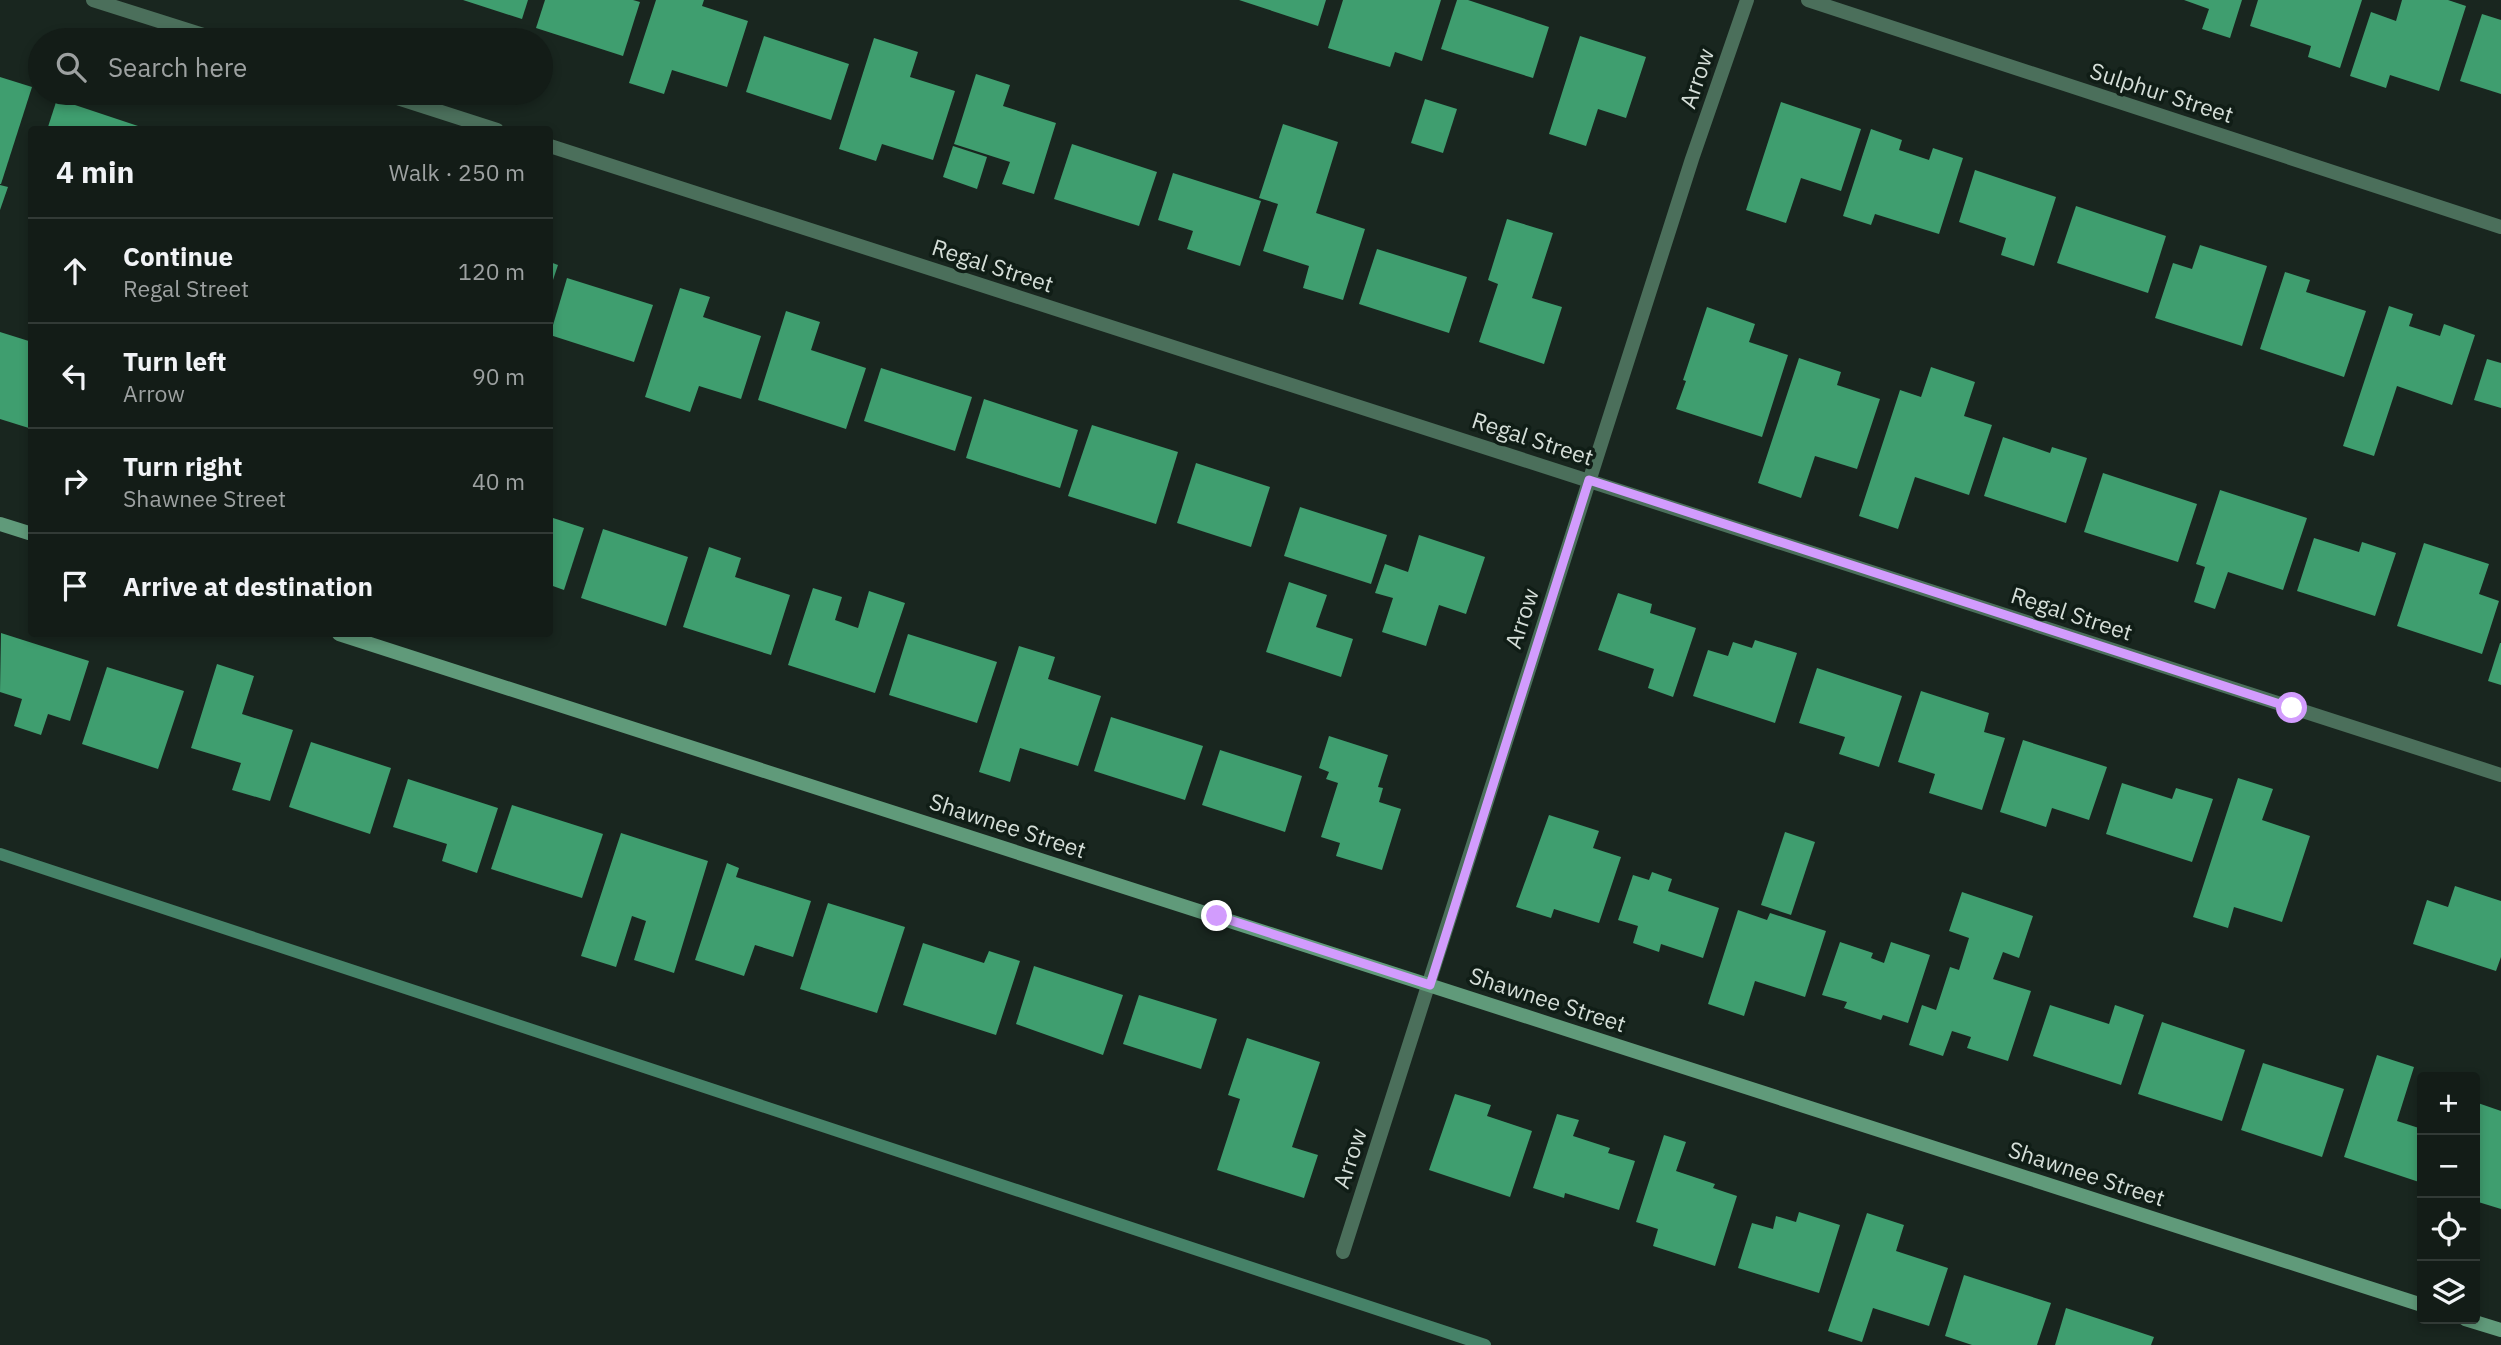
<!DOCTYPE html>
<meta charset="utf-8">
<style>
body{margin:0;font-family:"IBM Plex Sans",sans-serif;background:#202924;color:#f1f3f6}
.controls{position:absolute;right:21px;bottom:21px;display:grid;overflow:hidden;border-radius:7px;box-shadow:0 4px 10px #0003}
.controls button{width:63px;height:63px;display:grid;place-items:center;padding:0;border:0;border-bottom:2px solid #323a36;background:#131c17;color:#f1f3f6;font:35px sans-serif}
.stop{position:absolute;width:21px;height:21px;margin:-16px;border:5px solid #d29cfd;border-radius:50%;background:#fff}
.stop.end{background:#d29cfd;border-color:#fff;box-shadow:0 2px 7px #0008}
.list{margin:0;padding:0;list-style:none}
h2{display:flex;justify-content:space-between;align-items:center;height:91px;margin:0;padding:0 28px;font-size:30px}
h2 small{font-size:23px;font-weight:400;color:#9da1a1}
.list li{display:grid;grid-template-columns:46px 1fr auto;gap:21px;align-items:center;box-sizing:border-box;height:105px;padding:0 28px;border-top:2px solid #323a36}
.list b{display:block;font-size:26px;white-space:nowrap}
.list p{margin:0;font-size:23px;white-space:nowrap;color:#9da1a1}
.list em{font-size:23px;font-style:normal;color:#9da1a1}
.icon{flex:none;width:38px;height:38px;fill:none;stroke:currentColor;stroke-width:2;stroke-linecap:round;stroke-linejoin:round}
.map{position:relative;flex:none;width:2501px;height:1345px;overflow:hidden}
.search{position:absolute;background:#131c17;box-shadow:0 4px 10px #0003;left:28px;top:28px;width:525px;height:77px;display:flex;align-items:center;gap:18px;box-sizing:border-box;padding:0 24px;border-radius:38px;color:#9da1a1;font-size:26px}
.panel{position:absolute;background:#131c17;box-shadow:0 4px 10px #0003;left:28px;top:126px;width:525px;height:511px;border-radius:7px}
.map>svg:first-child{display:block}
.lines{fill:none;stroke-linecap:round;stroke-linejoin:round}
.stream{stroke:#468268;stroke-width:12}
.building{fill:#3f9e6f}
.street{stroke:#4b6f5b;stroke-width:14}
.secondary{stroke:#609a7a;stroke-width:14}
.route{stroke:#d29cfd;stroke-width:9}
.labels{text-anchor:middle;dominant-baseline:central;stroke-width:7;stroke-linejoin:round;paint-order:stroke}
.street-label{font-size:23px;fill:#d5ded8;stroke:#101d16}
</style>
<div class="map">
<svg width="2501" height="1345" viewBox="0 0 2501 1345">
<rect width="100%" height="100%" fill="#19261f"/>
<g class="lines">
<polyline class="stream" points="0,854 1485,1345"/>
</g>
<g class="building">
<polygon points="463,0 528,0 522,19"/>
<polygon points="545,0 633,0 640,2 623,56 536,28"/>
<polygon points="656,0 704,0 702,6 748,21 727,87 672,70 664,94 629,83"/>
<polygon points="1239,0 1326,0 1318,26"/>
<polygon points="1343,0 1441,0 1422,61 1395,52 1390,67 1328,48"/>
<polygon points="1457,0 1468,0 1549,27 1533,78 1441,49"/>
<polygon points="2184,0 2242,0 2230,38 2202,29 2209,9"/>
<polygon points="2258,0 2362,0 2340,68 2308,57 2311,46 2250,26"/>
<polygon points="2402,0 2448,0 2466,6 2439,91 2390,75 2386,88 2350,76 2371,12 2396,21"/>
<polygon points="2482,14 2501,20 2501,94 2460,81"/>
<polygon points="764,36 849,64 831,120 746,92"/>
<polygon points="1580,36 1646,57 1626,118 1598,109 1586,146 1549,134"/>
<polygon points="874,38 918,52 910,77 955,91 933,160 882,144 876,161 839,149"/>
<polygon points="976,74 1010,85 1003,106 1056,123 1034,194 1002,184 1010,162 954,144"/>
<polygon points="0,77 32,87 1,184 0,184"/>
<polygon points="57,99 141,127 141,130 47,130"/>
<polygon points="1425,99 1457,109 1443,153 1411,143"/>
<polygon points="1781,102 1861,129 1841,191 1801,178 1786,223 1746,210"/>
<polygon points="1283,124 1338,142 1316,213 1365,229 1343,300 1303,288 1309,266 1263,251 1278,204 1259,198"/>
<polygon points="1871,129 1902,140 1899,150 1929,160 1933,148 1963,158 1939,234 1875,214 1871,225 1843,216"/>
<polygon points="1072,144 1157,172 1139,226 1054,199"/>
<polygon points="953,146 987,157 977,189 943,177"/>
<polygon points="1975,170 2056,197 2034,266 2001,255 2006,238 1959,222"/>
<polygon points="1173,173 1261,201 1240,266 1187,249 1193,231 1158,220"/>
<polygon points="0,185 8,187 0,210"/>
<polygon points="2076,206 2166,236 2148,293 2057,263"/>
<polygon points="1507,219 1553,233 1532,298 1562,307 1544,364 1479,342 1498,284 1488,280"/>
<polygon points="2200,245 2267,266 2242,346 2155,318 2173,263 2192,269"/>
<polygon points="1377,249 1467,277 1449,333 1359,304"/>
<polygon points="550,262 558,265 550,289"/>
<polygon points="2285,272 2310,280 2306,292 2366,311 2344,377 2260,349"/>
<polygon points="567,278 653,305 634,362 550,335"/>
<polygon points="680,288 710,297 703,317 761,336 741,399 699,386 690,412 645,397"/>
<polygon points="2389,306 2413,314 2409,326 2440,336 2444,324 2475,335 2452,405 2397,386 2374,456 2343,446"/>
<polygon points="1707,307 1755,324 1749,342 1788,355 1762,437 1676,409 1686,381 1683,380"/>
<polygon points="786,311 820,322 811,350 866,368 846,429 758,400"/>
<polygon points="0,332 32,342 32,429 0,419"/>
<polygon points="1799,358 1841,372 1837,385 1880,399 1857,469 1815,456 1801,498 1758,483"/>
<polygon points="2487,359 2501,363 2501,408 2474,400"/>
<polygon points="1931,367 1975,382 1964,416 1992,425 1969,495 1915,477 1898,529 1859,516 1900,390 1921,397"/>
<polygon points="881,368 972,397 955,451 864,421"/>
<polygon points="984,399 1078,430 1060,488 966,458"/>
<polygon points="1092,425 1178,452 1156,524 1068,496"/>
<polygon points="2003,437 2050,453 2052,447 2087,458 2066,523 1984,496"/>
<polygon points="1196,463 1270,487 1251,547 1177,523"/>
<polygon points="2103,473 2197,504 2178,562 2084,532"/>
<polygon points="2220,490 2307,518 2283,590 2228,572 2215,609 2194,602 2205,567 2196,564"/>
<polygon points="1300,507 1387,535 1371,584 1284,556"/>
<polygon points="550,517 584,528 564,590 550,585"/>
<polygon points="603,529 688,557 666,626 581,598"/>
<polygon points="1419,535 1485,557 1466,614 1439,605 1426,646 1382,632 1393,598 1375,593 1385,564 1408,572"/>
<polygon points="2314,538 2359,552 2362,542 2396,553 2375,616 2297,591"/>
<polygon points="2424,543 2489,564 2479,594 2499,601 2482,654 2397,626"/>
<polygon points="709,547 741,558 735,577 790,595 771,655 683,627"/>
<polygon points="1289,582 1327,595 1316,627 1353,639 1341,677 1266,652"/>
<polygon points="813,588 842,597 835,620 858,628 869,591 905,603 875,693 788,665"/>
<polygon points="1618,593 1652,604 1650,613 1696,628 1673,697 1648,688 1654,669 1598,650"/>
<polygon points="1,633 89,661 70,721 48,714 41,735 14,726 22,699 0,692"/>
<polygon points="908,634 997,662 977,723 889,695"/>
<polygon points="1755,640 1797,653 1775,723 1693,696 1708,650 1728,656 1733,642 1752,648"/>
<polygon points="2500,643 2501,643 2501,685 2488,681"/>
<polygon points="1019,646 1055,657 1048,679 1101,696 1078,766 1020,748 1010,782 979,772"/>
<polygon points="217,664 254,676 242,714 293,730 270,801 232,790 241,763 191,748"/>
<polygon points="107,667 184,691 158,769 82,744"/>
<polygon points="1817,668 1902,696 1879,767 1839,754 1845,737 1799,723"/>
<polygon points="1921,691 1989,713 1984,732 2005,738 1982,810 1929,793 1935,774 1898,762"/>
<polygon points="1111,717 1203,746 1185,800 1094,771"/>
<polygon points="1329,736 1388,755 1378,787 1383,788 1379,802 1401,809 1382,870 1336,856 1340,843 1321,837 1338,783 1326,779 1329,772 1319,768"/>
<polygon points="2023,740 2107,767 2089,820 2052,808 2046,827 2000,812"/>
<polygon points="311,742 391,768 370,834 289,807"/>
<polygon points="1220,750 1302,776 1285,832 1202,805"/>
<polygon points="2238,778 2273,789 2262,820 2310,836 2282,922 2234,907 2228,928 2193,917"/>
<polygon points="408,779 498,808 477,873 442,861 447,844 393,827"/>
<polygon points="2122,783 2172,799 2176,788 2213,799 2192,862 2106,834"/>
<polygon points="512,805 603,834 582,898 491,869"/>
<polygon points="1549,815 1599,831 1593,848 1621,857 1599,923 1554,909 1551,918 1516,907"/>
<polygon points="1785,832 1815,842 1791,915 1761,905"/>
<polygon points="621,833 708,861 674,973 634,960 646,921 632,916 616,967 581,956"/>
<polygon points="727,863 739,868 736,877 811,901 793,957 755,945 744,976 695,960"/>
<polygon points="1652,872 1672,879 1668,891 1719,908 1703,958 1661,944 1659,952 1633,943 1638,926 1618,920 1633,875 1649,880"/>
<polygon points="2455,886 2501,901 2501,957 2496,971 2413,944 2427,900 2448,907"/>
<polygon points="1962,892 2033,916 2019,958 2003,952 1993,979 2031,991 2008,1061 1967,1048 1971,1037 1952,1031 1943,1056 1909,1045 1922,1005 1936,1010 1950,967 1959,970 1969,938 1949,931"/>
<polygon points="828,903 905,927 877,1013 800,989"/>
<polygon points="1738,910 1767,920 1770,913 1826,931 1805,997 1755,981 1744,1016 1708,1004"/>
<polygon points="1840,942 1873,953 1871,958 1884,963 1891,942 1930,955 1908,1023 1883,1015 1881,1020 1844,1008 1847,1002 1822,995"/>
<polygon points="923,943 984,963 989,951 1020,961 996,1035 903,1005"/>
<polygon points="1034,966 1123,995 1103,1055 1016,1024"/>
<polygon points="1139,995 1217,1019 1201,1069 1123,1044"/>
<polygon points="2050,1005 2109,1024 2115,1005 2144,1015 2121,1085 2033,1056"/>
<polygon points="2162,1022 2245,1050 2222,1121 2138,1094"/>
<polygon points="1247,1038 1320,1062 1292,1147 1318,1155 1304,1198 1217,1170 1240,1099 1228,1095"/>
<polygon points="2377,1055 2414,1067 2397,1121 2422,1129 2422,1183 2344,1157"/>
<polygon points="2263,1063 2344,1089 2322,1157 2241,1130"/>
<polygon points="1455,1094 1491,1105 1487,1116 1532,1131 1510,1197 1429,1170"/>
<polygon points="2475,1102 2501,1111 2501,1209 2475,1201"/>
<polygon points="1557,1114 1579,1120 1573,1136 1610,1148 1608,1153 1635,1161 1619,1210 1565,1193 1564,1198 1533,1188"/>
<polygon points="1664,1135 1686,1142 1676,1171 1715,1184 1713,1188 1737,1196 1715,1266 1653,1246 1658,1229 1636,1222"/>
<polygon points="1799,1212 1840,1225 1819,1293 1738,1268 1752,1223 1773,1229 1776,1216 1796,1222"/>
<polygon points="1867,1213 1904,1225 1896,1251 1948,1268 1929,1326 1873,1308 1862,1342 1828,1331"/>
<polygon points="1964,1275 2051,1303 2037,1345 1972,1345 1945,1336"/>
<polygon points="2066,1308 2154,1337 2151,1345 2055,1345"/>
</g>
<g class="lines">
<g class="street">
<polyline points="93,0 219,40"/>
<polyline points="1808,0 2501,227"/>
<polyline points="382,93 497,130"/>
<polyline points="550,146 2501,775"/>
<polyline points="1343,1252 1692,159 1747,0"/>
</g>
<g class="secondary">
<polyline points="0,524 32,534"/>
<polyline points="339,634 2422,1305"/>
<polyline points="2465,1319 2501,1330"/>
</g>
</g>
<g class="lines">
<polyline class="route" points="1217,916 1430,985 1589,480 2292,708"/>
</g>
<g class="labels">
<g class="street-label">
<text transform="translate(1696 78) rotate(-71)">Arrow</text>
<text transform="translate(2162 92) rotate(18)">Sulphur Street</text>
<text transform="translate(993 265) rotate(18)">Regal Street</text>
<text transform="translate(1533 438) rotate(18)">Regal Street</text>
<text transform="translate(2072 613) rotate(18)">Regal Street</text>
<text transform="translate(1521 618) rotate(-72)">Arrow</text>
<text transform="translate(1008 825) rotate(18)">Shawnee Street</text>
<text transform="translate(1548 999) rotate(18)">Shawnee Street</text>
<text transform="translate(1349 1158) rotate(-72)">Arrow</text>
<text transform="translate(2087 1173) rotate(18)">Shawnee Street</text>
</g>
</g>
</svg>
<div class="controls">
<button>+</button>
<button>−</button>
<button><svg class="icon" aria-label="locate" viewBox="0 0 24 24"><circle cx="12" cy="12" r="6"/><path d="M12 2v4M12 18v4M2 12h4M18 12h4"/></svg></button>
<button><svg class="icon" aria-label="layers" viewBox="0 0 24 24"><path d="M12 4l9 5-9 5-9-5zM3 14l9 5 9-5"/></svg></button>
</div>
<div class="stop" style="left:2292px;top:708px"></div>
<div class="stop end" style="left:1217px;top:916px"></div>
<div class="search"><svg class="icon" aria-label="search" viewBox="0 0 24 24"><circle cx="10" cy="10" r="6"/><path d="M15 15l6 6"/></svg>Search here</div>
<section class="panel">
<h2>4 min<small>Walk · 250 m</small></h2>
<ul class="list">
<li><svg class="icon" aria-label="ahead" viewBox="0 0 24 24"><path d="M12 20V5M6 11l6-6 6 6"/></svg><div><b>Continue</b><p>Regal Street</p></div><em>120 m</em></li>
<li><svg class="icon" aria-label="left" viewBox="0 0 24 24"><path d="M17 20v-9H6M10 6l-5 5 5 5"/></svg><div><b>Turn left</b><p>Arrow</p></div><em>90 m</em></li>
<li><svg class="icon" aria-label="right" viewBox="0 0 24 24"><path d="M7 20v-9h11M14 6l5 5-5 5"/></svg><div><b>Turn right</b><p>Shawnee Street</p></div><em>40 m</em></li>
<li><svg class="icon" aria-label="arrive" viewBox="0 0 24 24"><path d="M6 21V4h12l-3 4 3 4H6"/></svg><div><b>Arrive at destination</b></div></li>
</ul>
</section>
</div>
